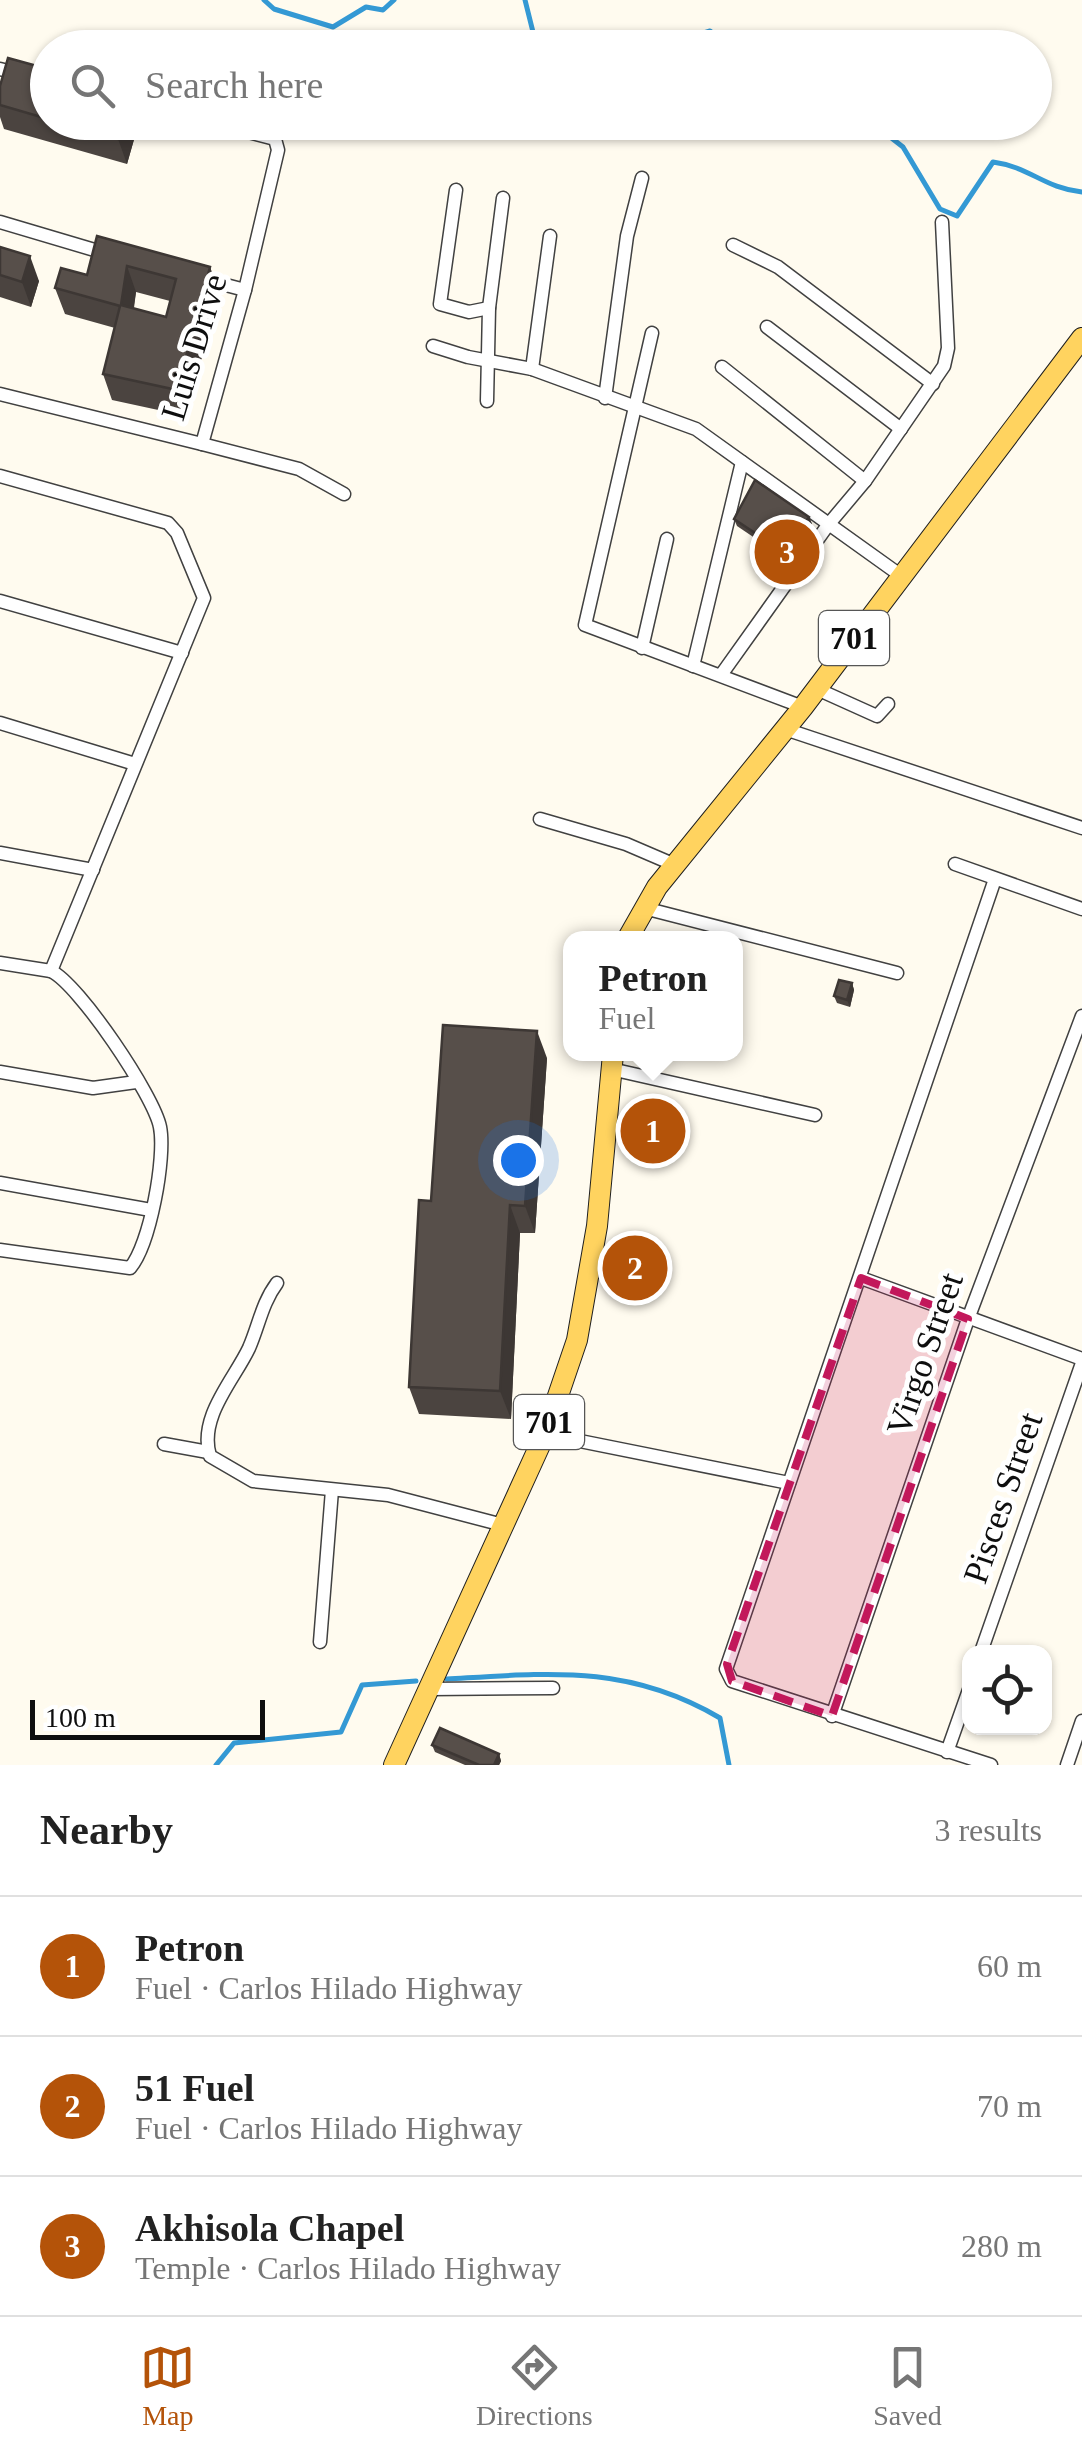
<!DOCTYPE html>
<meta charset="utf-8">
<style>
body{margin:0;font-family:"Times New Roman",serif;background:#f2f2f2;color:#222}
.controls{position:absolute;right:30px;bottom:30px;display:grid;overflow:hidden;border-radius:20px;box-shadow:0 2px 8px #0004}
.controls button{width:90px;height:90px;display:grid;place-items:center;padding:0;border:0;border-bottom:2px solid #e0e0e0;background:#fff;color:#222;font:50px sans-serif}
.scale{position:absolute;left:30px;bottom:25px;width:235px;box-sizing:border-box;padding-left:10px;border:5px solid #0e0e0e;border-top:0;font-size:28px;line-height:35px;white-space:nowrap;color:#0e0e0e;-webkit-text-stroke:8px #fff;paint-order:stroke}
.you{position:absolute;left:518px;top:1160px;width:35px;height:35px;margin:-25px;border:8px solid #fff;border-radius:50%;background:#1a73e8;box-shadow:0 0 0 15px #1a73e833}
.badge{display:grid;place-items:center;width:65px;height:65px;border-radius:50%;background:#b45309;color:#fff;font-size:32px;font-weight:700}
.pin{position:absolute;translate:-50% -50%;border:5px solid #fff;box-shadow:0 2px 10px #0006}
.popup{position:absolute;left:563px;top:931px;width:180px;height:130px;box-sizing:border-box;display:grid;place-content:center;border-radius:20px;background:#fff;filter:drop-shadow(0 2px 8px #0005);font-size:32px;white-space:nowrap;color:#767676}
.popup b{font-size:38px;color:#222}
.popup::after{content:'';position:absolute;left:50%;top:100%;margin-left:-20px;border:20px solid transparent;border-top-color:#fff}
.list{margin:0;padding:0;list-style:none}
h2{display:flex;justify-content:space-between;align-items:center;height:130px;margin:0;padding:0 40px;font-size:42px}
h2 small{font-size:32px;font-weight:400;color:#767676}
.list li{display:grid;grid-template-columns:65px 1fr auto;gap:30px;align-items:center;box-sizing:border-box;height:140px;padding:0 40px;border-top:2px solid #e0e0e0}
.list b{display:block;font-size:38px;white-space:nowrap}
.list p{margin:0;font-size:32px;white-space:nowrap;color:#767676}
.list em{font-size:32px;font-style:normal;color:#767676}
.icon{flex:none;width:55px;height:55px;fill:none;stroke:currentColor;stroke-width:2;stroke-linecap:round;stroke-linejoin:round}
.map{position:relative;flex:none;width:1082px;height:1765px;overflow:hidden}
.search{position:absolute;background:#fff;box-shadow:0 2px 8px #0004;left:30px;right:30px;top:30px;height:110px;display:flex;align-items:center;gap:25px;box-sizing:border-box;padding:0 35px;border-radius:55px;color:#767676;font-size:38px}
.sheet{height:550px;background:#fff}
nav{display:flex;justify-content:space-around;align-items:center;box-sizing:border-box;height:140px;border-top:2px solid #e0e0e0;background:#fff;font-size:28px;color:#767676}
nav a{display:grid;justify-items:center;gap:5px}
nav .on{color:#b45309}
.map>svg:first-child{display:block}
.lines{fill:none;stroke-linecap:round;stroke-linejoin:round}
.stream{stroke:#3499d4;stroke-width:5}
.minor-casing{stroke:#414141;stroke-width:15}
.primary-casing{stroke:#1f1f1f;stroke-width:22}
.minor{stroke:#fff;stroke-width:12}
.primary{stroke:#ffd35f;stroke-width:20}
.wall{fill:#4b4440;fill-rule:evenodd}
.shaded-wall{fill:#3d3734}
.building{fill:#574f4a;stroke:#3d3734;stroke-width:2.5;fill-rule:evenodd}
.marked{fill:#c2185b;fill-opacity:0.2;stroke:#c2185b;stroke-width:8;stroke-dasharray:20 12;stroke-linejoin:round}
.labels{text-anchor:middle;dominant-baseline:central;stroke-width:10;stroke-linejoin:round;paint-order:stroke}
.shield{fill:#fff;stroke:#565656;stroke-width:2.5}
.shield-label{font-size:32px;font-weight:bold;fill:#0e0e0e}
.street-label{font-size:35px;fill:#0e0e0e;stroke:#fff}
</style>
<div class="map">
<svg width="1082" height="1765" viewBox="0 0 1082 1765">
<rect width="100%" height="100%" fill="#fffbef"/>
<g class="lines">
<g class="stream">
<polyline points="264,0 274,9 333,27 366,7 383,10 394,0"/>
<polyline points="525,0 537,48"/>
<polyline points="657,48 710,31 732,48"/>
<path d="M871,122l32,25 37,62 17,7 36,-54c37,5 51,26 89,30"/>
<path d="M447,1679c103,-6 181,-15 273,39l9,47"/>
<polyline points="216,1765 234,1743 341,1732 362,1685 416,1681"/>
</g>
<defs>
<g id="minor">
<polyline points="0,69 48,81"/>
<polyline points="456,190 440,304 469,312 489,308"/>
<polyline points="0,222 108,254"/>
<polyline points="733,245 778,267 933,384"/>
<polyline points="199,278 245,290"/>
<polyline points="767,327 901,429"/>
<polyline points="652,333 585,625 803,707"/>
<polyline points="433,346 468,357 532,369 696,429 900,575"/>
<polyline points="722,367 865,481"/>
<polyline points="532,369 550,236"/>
<polyline points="0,394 202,444 245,290 278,150 275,139 210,122"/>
<polyline points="605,398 627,236 642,178"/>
<polyline points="487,401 489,308 503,198"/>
<polyline points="202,444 299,469 344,494"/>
<path d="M0,476l168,47 9,10 27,65 -153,373c28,13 103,125 109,156 6,30 -10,118 -30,141l-130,-18"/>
<polyline points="0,601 182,653"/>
<polyline points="642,648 667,539"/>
<polyline points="693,666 742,462"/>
<polyline points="721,675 828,525 865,481 944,366 948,348 942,222"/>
<polyline points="817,689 877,716 888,704"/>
<polyline points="0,723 135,764"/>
<polyline points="785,729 1082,828"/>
<polyline points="540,819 626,844 675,865"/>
<polyline points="0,853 93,870"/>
<polyline points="955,864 1082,909"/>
<polyline points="644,908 897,973"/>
<polyline points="0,963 51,971"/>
<polyline points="611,1069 815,1115"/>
<polyline points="0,1072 93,1088 136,1082"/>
<polyline points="0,1183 151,1210"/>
<polyline points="861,1278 1082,1359"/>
<path d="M277,1283c-15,20 -18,42 -28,65 -15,32 -51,69 -39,108l43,25 135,14 115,30"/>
<polyline points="545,1434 789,1483"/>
<polyline points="164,1444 208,1452"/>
<polyline points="320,1642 332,1490"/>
<polyline points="981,1652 1082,1363"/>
<polyline points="429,1689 553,1688"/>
<polyline points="832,1716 968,1319 1082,1016"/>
<polyline points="947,1752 970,1687"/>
<polyline points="991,1765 732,1681 726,1669 995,879"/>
<polyline points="1067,1765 1082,1721"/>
</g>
<g id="primary">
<polyline points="628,938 657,887 803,707 1082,338"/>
<polyline points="394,1765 545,1434 577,1340 597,1226 613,1054"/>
</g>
</defs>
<use href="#minor" class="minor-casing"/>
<use href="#primary" class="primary-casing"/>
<use href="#minor" class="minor"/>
<use href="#primary" class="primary"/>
</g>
<g class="wall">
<polygon points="48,64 48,122 139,122 127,164 4,129 0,117 0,86 37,66"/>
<path d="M97,236l113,31 9,26 -33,123 -74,-16 -9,-26 12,-46 -50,-14 -10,-26 32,-13zM136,292l34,9 -4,16 -32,-9z"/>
<polygon points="0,247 39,281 31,307 0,297"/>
<polygon points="809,517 812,524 787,560 737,526 734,519"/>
<polygon points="852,983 854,990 850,1007 837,1003 834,996"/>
<polygon points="547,1058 535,1233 520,1233 511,1419 419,1414 409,1387 431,1201"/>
<polygon points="670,1117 672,1124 667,1146 634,1138 632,1131"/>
<polygon points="649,1250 642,1290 620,1287 618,1280"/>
<polygon points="432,1745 499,1754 501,1761 499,1765 465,1765 435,1752"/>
</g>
<g class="shaded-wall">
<polygon points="122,122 139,122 127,164 118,139"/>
<polygon points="30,256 39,281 31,307 22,282"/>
<polygon points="127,266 136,292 130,330 121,305"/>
<polygon points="210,267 219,293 186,416 177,390"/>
<polygon points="809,517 812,524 787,560 785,553"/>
<polygon points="852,983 854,990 850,1007 847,1000"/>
<polygon points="537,1031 547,1058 535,1233 525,1206"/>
<polygon points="670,1117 672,1124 667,1146 665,1139"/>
<polygon points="510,1205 520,1233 511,1419 500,1391"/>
<polygon points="646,1243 649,1250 642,1290 640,1283"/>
<polygon points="499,1754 501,1761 499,1765 494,1765"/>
</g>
<g class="building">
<polygon points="8,58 37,66 48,64 48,119 0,105 0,86"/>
<polygon points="60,122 122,122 118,139"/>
<path d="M97,236l113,31 -33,123 -74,-16 17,-68 -65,-18 6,-20 26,7zM127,266l49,13 -10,38 -45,-12z"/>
<polygon points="0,247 30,256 22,282 0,275"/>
<polygon points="755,480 809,517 785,553 734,519"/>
<polygon points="839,980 852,983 847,1000 834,996"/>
<polygon points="443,1025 537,1031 525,1206 510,1205 500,1391 409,1387 419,1200 431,1201"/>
<polygon points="637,1110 670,1117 665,1139 632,1131"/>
<polygon points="624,1240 646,1243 640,1283 618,1280"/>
<polygon points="440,1728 499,1754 494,1765 479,1765 432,1745"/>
</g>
<path class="marked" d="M861,1278l107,41 -136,397 -100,-35 -5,-17z"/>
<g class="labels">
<g class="shield">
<rect x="819" y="611" width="70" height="54" rx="8"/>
<rect x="514" y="1395" width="70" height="54" rx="8"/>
</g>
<g class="shield-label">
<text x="854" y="638">701</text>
<text x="549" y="1422">701</text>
</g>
<g class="street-label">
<text transform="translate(194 347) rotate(-73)">Luis Drive</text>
<text transform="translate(925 1354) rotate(-71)">Virgo Street</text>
<text transform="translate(1003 1498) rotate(-71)">Pisces Street</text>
</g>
</g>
</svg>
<div class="controls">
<button><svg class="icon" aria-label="locate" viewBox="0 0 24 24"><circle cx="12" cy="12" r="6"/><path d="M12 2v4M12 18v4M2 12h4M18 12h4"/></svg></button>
</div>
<div class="scale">100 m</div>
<div class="you"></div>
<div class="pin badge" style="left:653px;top:1131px">1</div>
<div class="popup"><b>Petron</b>Fuel</div>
<div class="pin badge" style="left:635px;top:1268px">2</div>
<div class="pin badge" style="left:787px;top:552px">3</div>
<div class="search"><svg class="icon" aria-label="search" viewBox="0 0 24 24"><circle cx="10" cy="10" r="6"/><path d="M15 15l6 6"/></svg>Search here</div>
</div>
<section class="sheet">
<h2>Nearby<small>3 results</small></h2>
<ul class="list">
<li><span class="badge">1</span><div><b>Petron</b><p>Fuel · Carlos Hilado Highway</p></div><em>60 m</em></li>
<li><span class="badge">2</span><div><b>51 Fuel</b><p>Fuel · Carlos Hilado Highway</p></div><em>70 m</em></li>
<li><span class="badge">3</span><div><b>Akhisola Chapel</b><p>Temple · Carlos Hilado Highway</p></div><em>280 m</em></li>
</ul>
</section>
<nav>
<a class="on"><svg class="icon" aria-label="map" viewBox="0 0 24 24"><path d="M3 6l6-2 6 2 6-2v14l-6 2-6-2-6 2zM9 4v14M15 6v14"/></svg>Map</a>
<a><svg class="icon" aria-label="directions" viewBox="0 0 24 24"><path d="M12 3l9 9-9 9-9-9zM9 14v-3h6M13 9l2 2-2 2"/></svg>Directions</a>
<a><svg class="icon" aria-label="saved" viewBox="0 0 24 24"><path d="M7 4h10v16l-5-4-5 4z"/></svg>Saved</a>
</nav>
